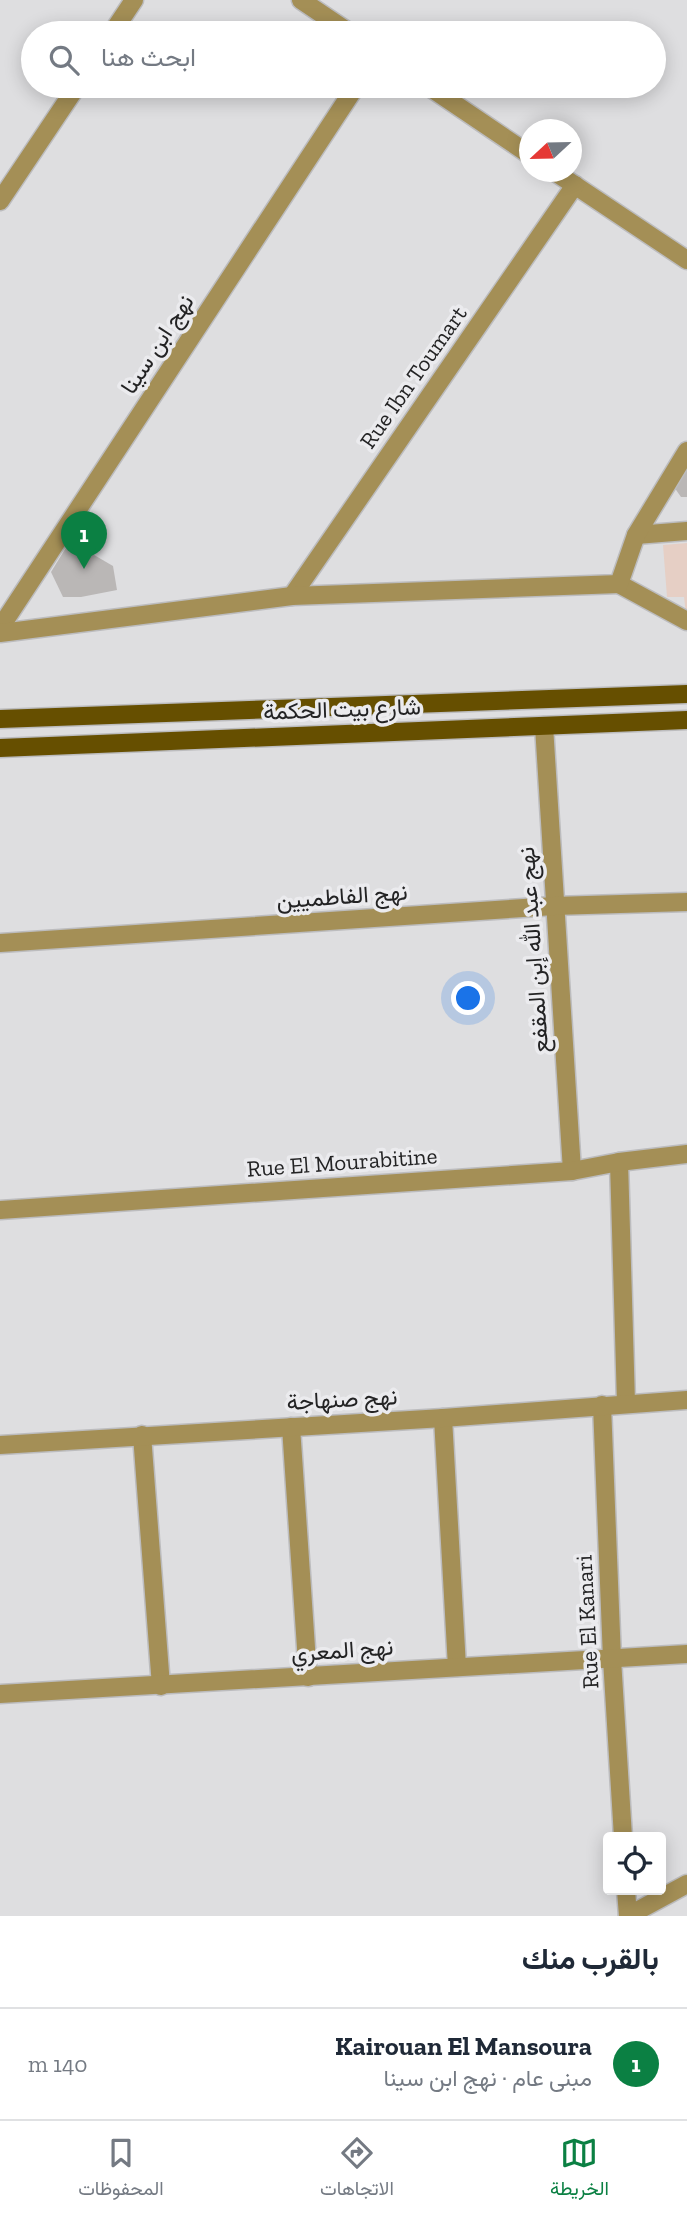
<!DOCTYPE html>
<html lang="ar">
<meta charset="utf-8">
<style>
body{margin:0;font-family:"Zilla Slab",Vazirmatn,serif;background:#f2f2f3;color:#1f2937;direction:rtl}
.controls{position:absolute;right:21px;bottom:21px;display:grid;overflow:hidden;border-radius:7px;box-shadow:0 4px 18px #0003}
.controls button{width:63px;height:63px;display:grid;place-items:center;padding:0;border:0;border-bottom:2px solid #e0e1e3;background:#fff;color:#1f2937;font:35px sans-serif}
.compass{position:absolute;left:519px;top:119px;width:63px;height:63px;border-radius:50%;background:#fff;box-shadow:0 4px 18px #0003;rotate:248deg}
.you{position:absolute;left:469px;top:999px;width:24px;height:24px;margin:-18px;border:5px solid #fff;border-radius:50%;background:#1a73e8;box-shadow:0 0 0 10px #1a73e833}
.badge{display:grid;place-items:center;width:46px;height:46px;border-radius:50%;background:#0b8043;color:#fff;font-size:23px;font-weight:700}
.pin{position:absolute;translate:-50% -58px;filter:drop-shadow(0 2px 4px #0008)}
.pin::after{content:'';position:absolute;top:37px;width:24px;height:21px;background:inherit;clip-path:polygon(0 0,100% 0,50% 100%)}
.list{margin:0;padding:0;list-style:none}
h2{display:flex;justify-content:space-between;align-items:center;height:91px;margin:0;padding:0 28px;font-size:30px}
h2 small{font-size:23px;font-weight:400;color:#747a83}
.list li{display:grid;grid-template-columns:46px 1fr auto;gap:21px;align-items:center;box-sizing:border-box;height:112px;padding:0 28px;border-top:2px solid #e0e1e3}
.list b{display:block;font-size:26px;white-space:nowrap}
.list p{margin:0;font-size:23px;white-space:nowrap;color:#747a83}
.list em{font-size:23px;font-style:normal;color:#747a83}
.icon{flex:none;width:38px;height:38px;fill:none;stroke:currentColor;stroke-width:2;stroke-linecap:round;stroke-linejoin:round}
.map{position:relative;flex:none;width:687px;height:1916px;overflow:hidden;direction:ltr}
.search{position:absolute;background:#fff;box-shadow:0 4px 18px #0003;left:21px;right:21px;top:21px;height:77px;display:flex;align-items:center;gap:18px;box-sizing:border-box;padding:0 24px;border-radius:38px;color:#747a83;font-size:26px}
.sheet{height:203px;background:#fff}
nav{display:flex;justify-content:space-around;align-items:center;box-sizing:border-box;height:98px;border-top:2px solid #e0e1e3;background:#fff;font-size:19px;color:#747a83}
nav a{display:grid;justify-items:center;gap:4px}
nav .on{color:#0b8043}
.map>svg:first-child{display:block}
.commercial{fill:#e6cfc5}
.building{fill:#bab7b6}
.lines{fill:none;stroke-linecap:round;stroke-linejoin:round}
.minor-casing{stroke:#bcbcbe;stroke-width:21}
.major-casing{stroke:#bcbcbe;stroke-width:21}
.minor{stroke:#a48f56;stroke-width:18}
.major{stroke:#664f00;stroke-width:18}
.labels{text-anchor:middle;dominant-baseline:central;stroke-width:7;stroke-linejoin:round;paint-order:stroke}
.street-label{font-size:23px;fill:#232324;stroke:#ebebee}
</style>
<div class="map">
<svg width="687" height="1916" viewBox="0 0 687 1916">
<rect width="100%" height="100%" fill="#dedee0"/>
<polygon class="commercial" points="687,543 687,623 684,597 667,597 663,545"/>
<g class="building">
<polygon points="687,458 687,497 681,497 674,487"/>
<polygon points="70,541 113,566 117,590 81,597 63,597 51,572"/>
</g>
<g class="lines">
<defs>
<g id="minor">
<polyline points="301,0 350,33"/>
<polyline points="112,33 134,0"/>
<polyline points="428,86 530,155"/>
<polyline points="555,172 687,260"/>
<polyline points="0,201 77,86"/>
<polyline points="636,535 687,531"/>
<polyline points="619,584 687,621"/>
<polyline points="292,596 575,185"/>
<polyline points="0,628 356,86"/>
<polyline points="0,633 292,596 619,584 636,535 687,451"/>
<polyline points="544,726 572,1171"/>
<polyline points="0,943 554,906 687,902"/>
<polyline points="619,1162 626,1403"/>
<polyline points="0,1210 572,1171 619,1162 687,1154"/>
<polyline points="602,1405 612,1659 623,1837"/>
<polyline points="443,1418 457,1667"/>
<polyline points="291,1427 308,1677"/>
<polyline points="142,1435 161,1686"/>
<polyline points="0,1445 443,1418 687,1400"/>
<polyline points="0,1694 687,1654"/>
<polyline points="626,1890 628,1916"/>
<polyline points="628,1916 687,1884"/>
</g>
<g id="major">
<polyline points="0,719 687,694"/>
<polyline points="0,748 687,720"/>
</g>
</defs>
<use href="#minor" class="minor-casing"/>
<use href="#major" class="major-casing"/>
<use href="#minor" class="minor"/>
<use href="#major" class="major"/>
</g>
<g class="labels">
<g class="street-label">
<text transform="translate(157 344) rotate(-57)">نهج ابن سينا</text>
<text transform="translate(413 377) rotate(-55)">Rue Ibn Toumart</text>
<text transform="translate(342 709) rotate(-2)">شارع بيت الحكمة</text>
<text transform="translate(342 896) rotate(-4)">نهج الفاطميين</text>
<text transform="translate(533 950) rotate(-94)">نهج عبد الله إبن المقفع</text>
<text transform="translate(342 1162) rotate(-4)">Rue El Mourabitine</text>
<text transform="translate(342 1399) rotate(-3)">نهج صنهاجة</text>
<text transform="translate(587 1622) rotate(-93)">Rue El Kanari</text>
<text transform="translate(342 1650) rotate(-4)">نهج المعري</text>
</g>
</g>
</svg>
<div class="controls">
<button><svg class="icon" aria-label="locate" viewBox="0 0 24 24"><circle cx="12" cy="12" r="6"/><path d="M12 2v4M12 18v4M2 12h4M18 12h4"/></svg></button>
</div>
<svg class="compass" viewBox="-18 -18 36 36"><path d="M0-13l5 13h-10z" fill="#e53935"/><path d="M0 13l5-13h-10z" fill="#747a83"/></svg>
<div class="you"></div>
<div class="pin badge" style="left:84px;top:569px">1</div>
<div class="search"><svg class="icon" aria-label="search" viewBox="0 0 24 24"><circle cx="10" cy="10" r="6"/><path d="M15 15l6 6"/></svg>ابحث هنا</div>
</div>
<section class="sheet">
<h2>بالقرب منك<small></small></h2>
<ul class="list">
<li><span class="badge">1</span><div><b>Kairouan El Mansoura</b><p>مبنى عام · نهج ابن سينا</p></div><em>140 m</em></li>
</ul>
</section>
<nav>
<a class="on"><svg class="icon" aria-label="map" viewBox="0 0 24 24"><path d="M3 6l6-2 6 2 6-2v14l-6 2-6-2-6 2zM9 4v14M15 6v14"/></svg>الخريطة</a>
<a><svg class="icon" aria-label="directions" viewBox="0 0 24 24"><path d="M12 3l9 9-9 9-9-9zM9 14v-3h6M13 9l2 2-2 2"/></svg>الاتجاهات</a>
<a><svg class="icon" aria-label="saved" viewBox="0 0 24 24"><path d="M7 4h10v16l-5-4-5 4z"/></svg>المحفوظات</a>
</nav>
